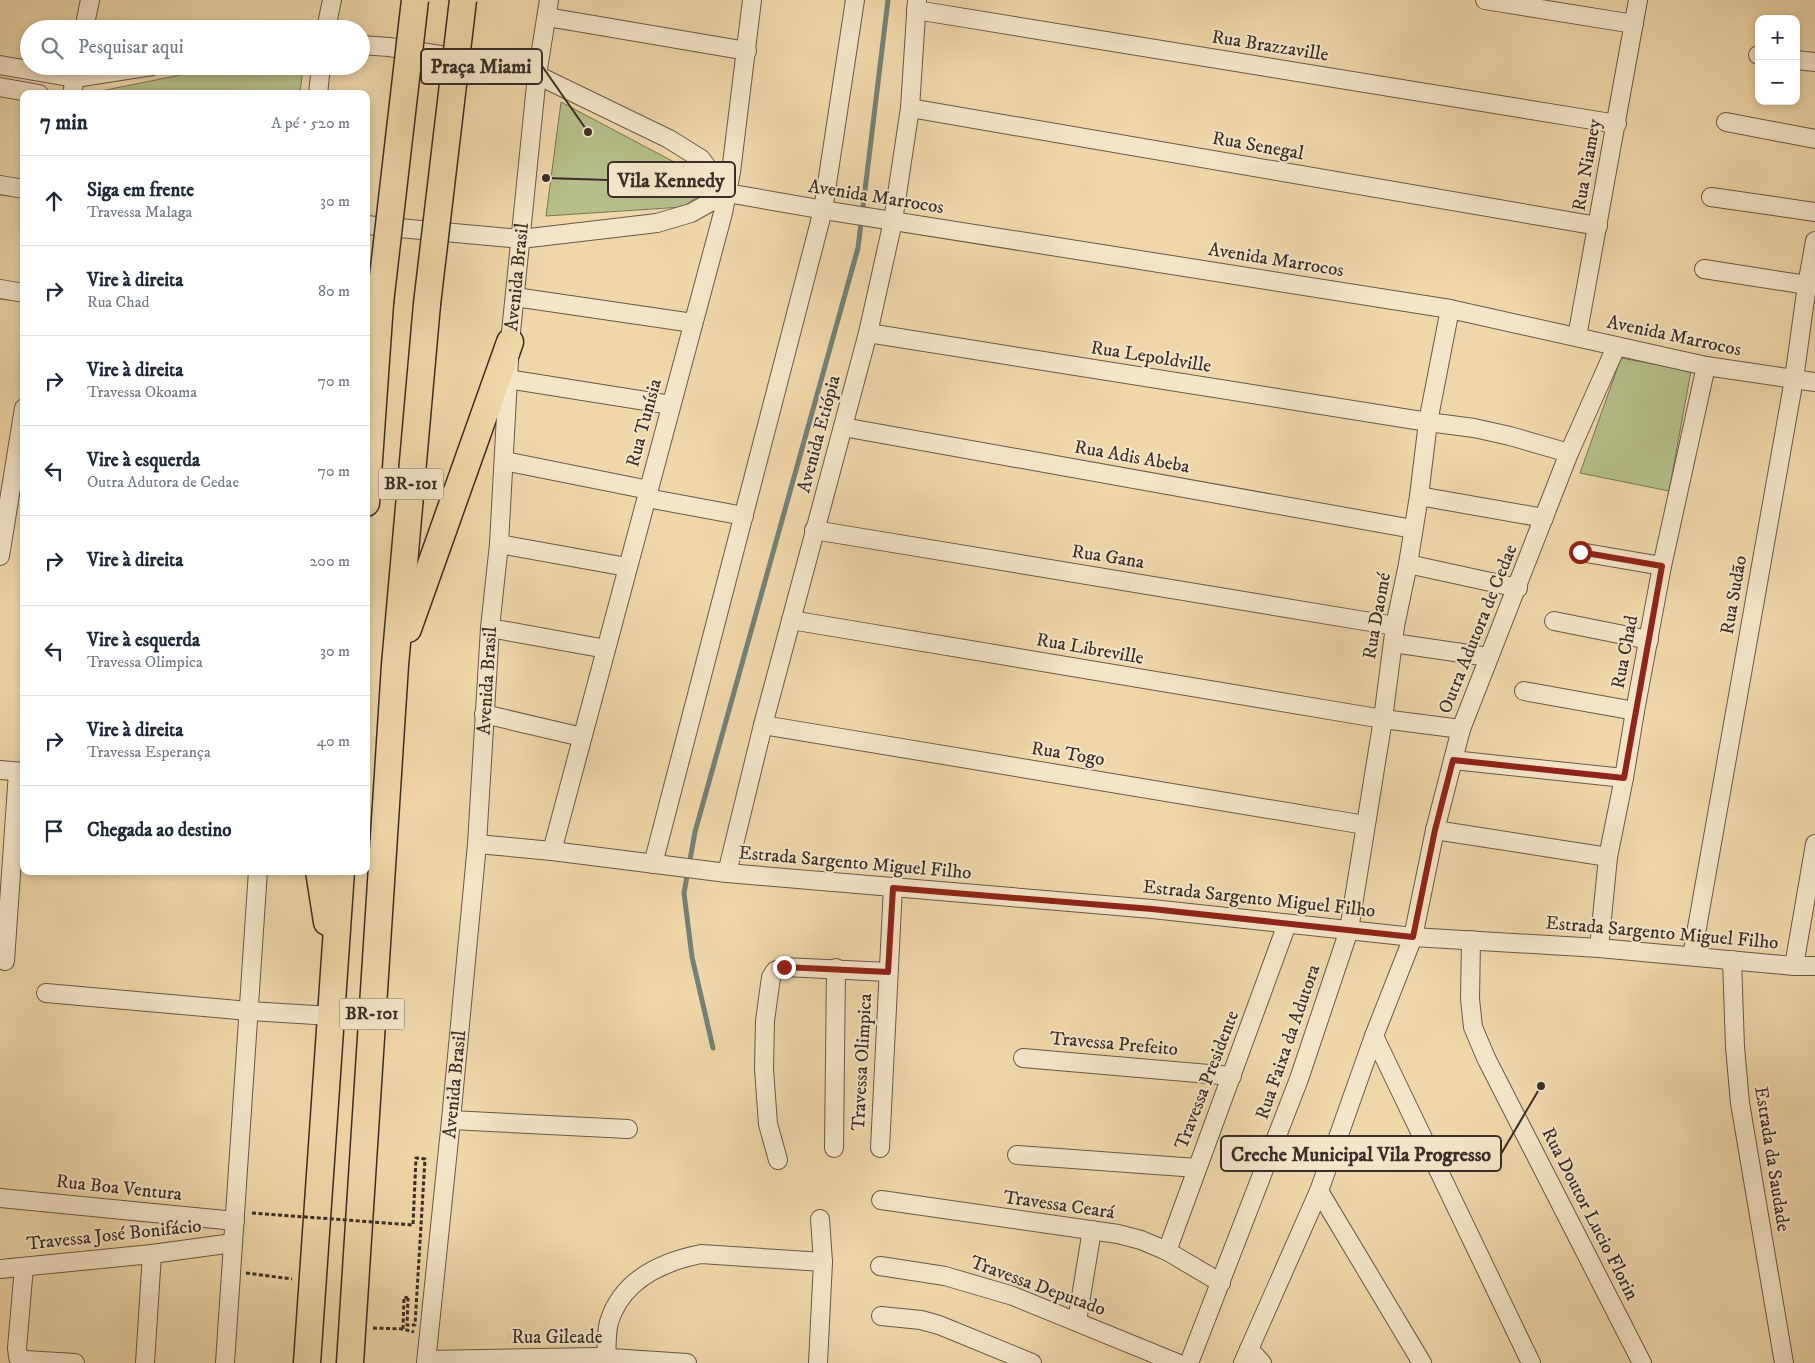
<!DOCTYPE html>
<html lang="pt">
<meta charset="utf-8">
<style>
body{margin:0;font-family:"IM FELL DW Pica",serif;background:#f2f2f3;color:#1f2937}
.controls{position:absolute;right:15px;top:15px;display:grid;overflow:hidden;border-radius:10px;box-shadow:0 2px 8px #0003}
.controls button{width:45px;height:45px;display:grid;place-items:center;padding:0;border:0;border-bottom:1px solid #e0e1e3;background:#fff;color:#1f2937;font:25px sans-serif}
.stop{position:absolute;width:15px;height:15px;margin:-11px;border:4px solid #8f2418;border-radius:50%;background:#fff}
.stop.end{background:#8f2418;border-color:#fff;box-shadow:0 1px 5px #0008}
.list{margin:0;padding:0;list-style:none}
h2{display:flex;justify-content:space-between;align-items:center;height:65px;margin:0;padding:0 20px;font-size:21px}
h2 small{font-size:16px;font-weight:400;color:#747a83}
.list li{display:grid;grid-template-columns:32px 1fr auto;gap:15px;align-items:center;box-sizing:border-box;height:90px;padding:0 20px;border-top:1px solid #e0e1e3}
.list b{display:block;font-size:19px;white-space:nowrap}
.list p{margin:0;font-size:16px;white-space:nowrap;color:#747a83}
.list em{font-size:16px;font-style:normal;color:#747a83}
.icon{flex:none;width:28px;height:28px;fill:none;stroke:currentColor;stroke-width:2;stroke-linecap:round;stroke-linejoin:round}
.map{position:relative;flex:none;width:1815px;height:1363px;overflow:hidden}
.search{position:absolute;background:#fff;box-shadow:0 2px 8px #0003;left:20px;top:20px;width:350px;height:55px;display:flex;align-items:center;gap:12px;box-sizing:border-box;padding:0 18px;border-radius:28px;color:#747a83;font-size:19px}
.panel{position:absolute;background:#fff;box-shadow:0 2px 8px #0003;left:20px;top:90px;width:350px;height:785px;border-radius:10px}
.map>svg:first-child{display:block}
.green{fill:#b6bf8b;stroke:#787659}
.lines{fill:none;stroke-linecap:round;stroke-linejoin:round}
.stream{stroke:#748176;stroke-width:5}
.minor-casing{stroke:#685848;stroke-width:20}
.highway-casing{stroke:#3b2d27;stroke-width:29}
.path{stroke:#3b2d27;stroke-width:3;stroke-dasharray:4 2.5;stroke-linecap:butt}
.minor{stroke:#f5e5c8;stroke-width:18}
.highway{stroke:#f0d7aa;stroke-width:26}
.highway-bridge-casing{stroke:#3b2d27;stroke-width:29;stroke-linecap:butt}
.path-bridge{stroke:#3b2d27;stroke-width:3;stroke-dasharray:4 2.5;stroke-linecap:butt}
.highway-bridge{stroke:#f0d7aa;stroke-width:26}
.route{stroke:#8f2418;stroke-width:6}
.labels{text-anchor:middle;dominant-baseline:central;stroke-width:4;stroke-linejoin:round;paint-order:stroke}
.shield{fill:#f5e5c8;stroke:#736457;stroke-width:1}
.shield-label{font-size:18px;font-weight:bold;fill:#3b2d27}
.street-label{font-size:19px;fill:#3b2d27;stroke:#f5e5c8}
.leader{fill:none;stroke:#3b2d27;stroke-width:2}
.callout-dot{fill:#3b2d27;stroke:#f5e5c8;stroke-width:2}
.callout{fill:#f5e5c8;stroke:#3b2d27;stroke-width:2}
.callout-label{font-size:20px;text-anchor:middle;font-weight:bold;fill:#3b2d27}
</style>
<div class="map">
<svg width="1815" height="1363" viewBox="0 0 1815 1363">
<rect width="100%" height="100%" fill="#f0d7aa"/>
<filter id="stains"><feTurbulence type="fractalNoise" baseFrequency=".004" numOctaves="4"/><feColorMatrix values="0 0 0 0 .2 0 0 0 0 .09 0 0 0 0 .02 0 0 0 .5 -.17"/></filter>
<radialGradient id="worn" r=".72"><stop offset=".6" stop-color="#630" stop-opacity="0"/><stop offset="1" stop-color="#630" stop-opacity=".3"/></radialGradient>
<g class="green">
<polygon points="225,66 303,66 300,94 86,94"/>
<polygon points="561,102 676,163 704,192 683,207 546,216"/>
<polygon points="1621,358 1691,371 1669,491 1580,473"/>
</g>
<g class="lines">
<polyline class="stream" points="713,1048 692,957 684,893 695,832 858,248 888,0"/>
<defs>
<g id="minor">
<polyline points="1485,0 1634,24"/>
<polyline points="916,10 1617,124"/>
<polyline points="547,17 747,51"/>
<polyline points="84,29 90,0"/>
<polyline points="326,29 332,0"/>
<polyline points="361,45 389,47 479,61 537,75 669,139 701,159 727,193"/>
<polyline points="1758,55 1759,55"/>
<polyline points="1796,60 1815,62"/>
<polyline points="0,65 75,78 152,66"/>
<polyline points="0,87 39,94"/>
<polyline points="72,94 77,67"/>
<polyline points="318,94 321,66"/>
<polyline points="910,108 1598,226"/>
<polyline points="1726,122 1815,139"/>
<polyline points="0,185 24,189"/>
<polyline points="727,193 836,212 1450,309 1706,366 1815,382"/>
<polyline points="1711,197 1815,212"/>
<polyline points="366,225 521,239 657,223 691,213 727,193"/>
<polyline points="1704,269 1807,285"/>
<polyline points="0,289 24,293"/>
<polyline points="515,297 693,323"/>
<polyline points="868,333 1428,422 1474,428 1510,436 1569,453"/>
<polyline points="1577,337 1638,0"/>
<polyline points="507,379 671,405"/>
<polyline points="843,427 1413,529"/>
<polyline points="504,461 649,490"/>
<polyline points="1419,496 1544,518"/>
<polyline points="647,498 744,516"/>
<polyline points="814,530 1395,626"/>
<polyline points="499,544 627,567"/>
<polyline points="1580,552 1662,566"/>
<polyline points="0,556 24,408"/>
<polyline points="1408,564 1518,588"/>
<polyline points="791,620 1383,719 1461,729"/>
<polyline points="1554,621 1649,640"/>
<polyline points="490,628 606,649"/>
<polyline points="1393,643 1489,657"/>
<polyline points="1524,691 1635,711"/>
<polyline points="484,714 582,737"/>
<polyline points="763,725 1365,825"/>
<polyline points="1453,760 1624,778"/>
<polyline points="0,770 24,772"/>
<polyline points="1435,830 1608,857"/>
<polyline points="477,844 552,851 727,873 1152,909 1413,937 1599,948 1794,966 1815,966"/>
<polyline points="552,851 723,213 731,172 752,0"/>
<polyline points="653,864 823,210 855,0"/>
<polyline points="727,873 763,725 868,333 893,221 910,108 917,0"/>
<polyline points="1471,940 1470,999 1473,1027 1486,1058 1642,1363"/>
<polyline points="1599,948 1608,857 1624,778 1635,711 1662,566 1706,366"/>
<polyline points="1692,956 1794,379 1807,285 1815,241"/>
<polyline points="1732,960 1735,1047 1740,1103 1784,1363"/>
<polyline points="5,961 18,772"/>
<polyline points="1794,966 1815,844"/>
<polyline points="46,993 249,1011 331,1016"/>
<polyline points="1374,1036 1531,1363"/>
<polyline points="1023,1058 1232,1076"/>
<polyline points="451,1120 628,1129"/>
<polyline points="834,1148 836,968"/>
<polyline points="880,1148 893,887"/>
<polyline points="1017,1155 1197,1168"/>
<polyline points="778,1160 768,1124 764,1069 765,1021 771,977 775,971 784,967 888,972"/>
<polyline points="1319,1191 1422,1363"/>
<polyline points="0,1198 235,1221"/>
<polyline points="881,1200 1118,1234 1141,1240 1167,1251 1221,1283"/>
<polyline points="1167,1251 1287,924"/>
<polyline points="880,1266 945,1276 1013,1296 1177,1363"/>
<polyline points="24,1267 17,1348 18,1357 25,1360 75,1363"/>
<polyline points="0,1269 152,1254 233,1243"/>
<polyline points="881,1316 921,1320 939,1325 1032,1363"/>
<polyline points="1077,1321 1092,1230"/>
<polyline points="1249,1349 1262,1363"/>
<path d="M606,1358c1,-12 0,-25 3,-36 13,-42 52,-60 92,-68l122,8"/>
<polyline points="427,1360 596,1357 687,1363"/>
<polyline points="145,1363 152,1254"/>
<polyline points="225,1363 258,871"/>
<path id="s1" d="M426,1363l25,-243 26,-276 13,-216 9,-84 11,-202 27,-267 12,-75"/>
<polyline points="818,1363 823,1262 820,1219"/>
<polyline points="1189,1363 1299,1079 1349,930 1383,719 1395,626 1408,564 1419,496 1428,422 1450,309"/>
<polyline points="1243,1363 1319,1191 1374,1036 1413,937 1435,830 1461,729 1569,453 1616,347"/>
</g>
<g id="highway">
<polyline points="366,503 380,303"/>
<polyline points="408,629 510,342"/>
<polyline points="319,871 327,922"/>
<polyline points="307,1363 341,871"/>
<polyline points="350,1363 395,665 427,304"/>
</g>
</defs>
<use href="#minor" class="minor-casing"/>
<use href="#highway" class="highway-casing"/>
<g class="path">
<polyline points="246,1273 292,1279"/>
<polyline points="373,1328 403,1329 414,1332"/>
<polyline points="403,1329 404,1297 408,1298"/>
</g>
<use href="#minor" class="minor"/>
<use href="#highway" class="highway"/>
<defs>
<g id="highway-bridge">
<polyline points="380,303 415,0"/>
<polyline points="427,304 463,0"/>
</g>
</defs>
<use href="#highway-bridge" class="highway-bridge-casing"/>
<polyline class="path-bridge" points="252,1213 413,1225 416,1158 425,1159 415,1325 407,1325 408,1298"/>
<use href="#highway-bridge" class="highway-bridge"/>
</g>
<g class="lines">
<polyline class="route" points="784,967 888,972 893,888 1152,909 1413,937 1435,830 1453,760 1624,778 1662,566 1580,552"/>
</g>
<g class="labels">
<g class="shield">
<rect x="378.5" y="468.5" width="65" height="31" rx="4"/>
<rect x="339.5" y="998.5" width="65" height="31" rx="4"/>
</g>
<g class="shield-label">
<text x="411" y="484">BR-101</text>
<text x="372" y="1014">BR-101</text>
</g>
<g class="street-label">
<text transform="translate(1270 46) rotate(9)">Rua Brazzaville</text>
<text transform="translate(1258 146) rotate(10)">Rua Senegal</text>
<text transform="translate(1587 165) rotate(-80)">Rua Niamey</text>
<text transform="translate(876 197) rotate(9)">Avenida Marrocos</text>
<text transform="translate(1276 260) rotate(9)">Avenida Marrocos</text>
<text stroke="none"><textPath href="#s1" startOffset="1090">Avenida Brasil</textPath></text>
<text transform="translate(1674 336) rotate(12)">Avenida Marrocos</text>
<text transform="translate(1151 357) rotate(9)">Rua Lepoldville</text>
<text transform="translate(644 423) rotate(-75)">Rua Tunísia</text>
<text transform="translate(819 434) rotate(-75)">Avenida Etiópia</text>
<text transform="translate(1132 457) rotate(10)">Rua Adis Abeba</text>
<text transform="translate(1108 557) rotate(9)">Rua Gana</text>
<text transform="translate(1734 595) rotate(-80)">Rua Sudão</text>
<text transform="translate(1377 616) rotate(-80)">Rua Daomé</text>
<text transform="translate(1478 629) rotate(-68)">Outra Adutora de Cedae</text>
<text transform="translate(1090 649) rotate(10)">Rua Libreville</text>
<text transform="translate(1625 652) rotate(-79)">Rua Chad</text>
<text stroke="none"><textPath href="#s1" startOffset="685">Avenida Brasil</textPath></text>
<text transform="translate(1068 754) rotate(9)">Rua Togo</text>
<text transform="translate(855 863) rotate(5)">Estrada Sargento Miguel Filho</text>
<text transform="translate(1259 899) rotate(6)">Estrada Sargento Miguel Filho</text>
<text transform="translate(1662 933) rotate(5)">Estrada Sargento Miguel Filho</text>
<text transform="translate(1288 1042) rotate(-71)">Rua Faixa da Adutora</text>
<text transform="translate(1114 1044) rotate(5)">Travessa Prefeito</text>
<text transform="translate(862 1062) rotate(-87)">Travessa Olimpica</text>
<text transform="translate(1207 1080) rotate(-69)">Travessa Presidente</text>
<text stroke="none"><textPath href="#s1" startOffset="280">Avenida Brasil</textPath></text>
<text transform="translate(1772 1159) rotate(81)">Estrada da Saudade</text>
<text transform="translate(119 1188) rotate(6)">Rua Boa Ventura</text>
<text transform="translate(1059 1205) rotate(8)">Travessa Ceará</text>
<text transform="translate(1590 1214) rotate(63)">Rua Doutor Lucio Florin</text>
<text transform="translate(114 1235) rotate(-6)">Travessa José Bonifácio</text>
<text transform="translate(1038 1286) rotate(20)">Travessa Deputado</text>
<text x="557" y="1337">Rua Gileade</text>
</g>
</g>
<path class="leader" d="M588 132L542 66M546 178L608 180M1541 1086L1501 1154"/>
<g class="callout-dot">
<circle cx="588" cy="132" r="5"/>
<circle cx="546" cy="178" r="5"/>
<circle cx="1541" cy="1086" r="5"/>
</g>
<g class="callout">
<rect x="421" y="49" width="121" height="35" rx="5"/>
<rect x="608" y="162" width="127" height="35" rx="5"/>
<rect x="1221" y="1136" width="280" height="35" rx="5"/>
</g>
<g class="callout-label">
<text x="481" y="73">Praça Miami</text>
<text x="671" y="187">Vila Kennedy</text>
<text x="1361" y="1161">Creche Municipal Vila Progresso</text>
</g>
<rect width="100%" height="100%" filter="url(#stains)"/>
<rect width="100%" height="100%" fill="url(#worn)"/>
</svg>
<div class="controls">
<button>+</button>
<button>−</button>
</div>
<div class="stop" style="left:1580px;top:552px"></div>
<div class="stop end" style="left:784px;top:967px"></div>
<div class="search"><svg class="icon" aria-label="search" viewBox="0 0 24 24"><circle cx="10" cy="10" r="6"/><path d="M15 15l6 6"/></svg>Pesquisar aqui</div>
<section class="panel">
<h2>7 min<small>A pé · 520 m</small></h2>
<ul class="list">
<li><svg class="icon" aria-label="ahead" viewBox="0 0 24 24"><path d="M12 20V5M6 11l6-6 6 6"/></svg><div><b>Siga em frente</b><p>Travessa Malaga</p></div><em>30 m</em></li>
<li><svg class="icon" aria-label="right" viewBox="0 0 24 24"><path d="M7 20v-9h11M14 6l5 5-5 5"/></svg><div><b>Vire à direita</b><p>Rua Chad</p></div><em>80 m</em></li>
<li><svg class="icon" aria-label="right" viewBox="0 0 24 24"><path d="M7 20v-9h11M14 6l5 5-5 5"/></svg><div><b>Vire à direita</b><p>Travessa Okoama</p></div><em>70 m</em></li>
<li><svg class="icon" aria-label="left" viewBox="0 0 24 24"><path d="M17 20v-9H6M10 6l-5 5 5 5"/></svg><div><b>Vire à esquerda</b><p>Outra Adutora de Cedae</p></div><em>70 m</em></li>
<li><svg class="icon" aria-label="right" viewBox="0 0 24 24"><path d="M7 20v-9h11M14 6l5 5-5 5"/></svg><div><b>Vire à direita</b></div><em>200 m</em></li>
<li><svg class="icon" aria-label="left" viewBox="0 0 24 24"><path d="M17 20v-9H6M10 6l-5 5 5 5"/></svg><div><b>Vire à esquerda</b><p>Travessa Olimpica</p></div><em>30 m</em></li>
<li><svg class="icon" aria-label="right" viewBox="0 0 24 24"><path d="M7 20v-9h11M14 6l5 5-5 5"/></svg><div><b>Vire à direita</b><p>Travessa Esperança</p></div><em>40 m</em></li>
<li><svg class="icon" aria-label="arrive" viewBox="0 0 24 24"><path d="M6 21V4h12l-3 4 3 4H6"/></svg><div><b>Chegada ao destino</b></div></li>
</ul>
</section>
</div>
